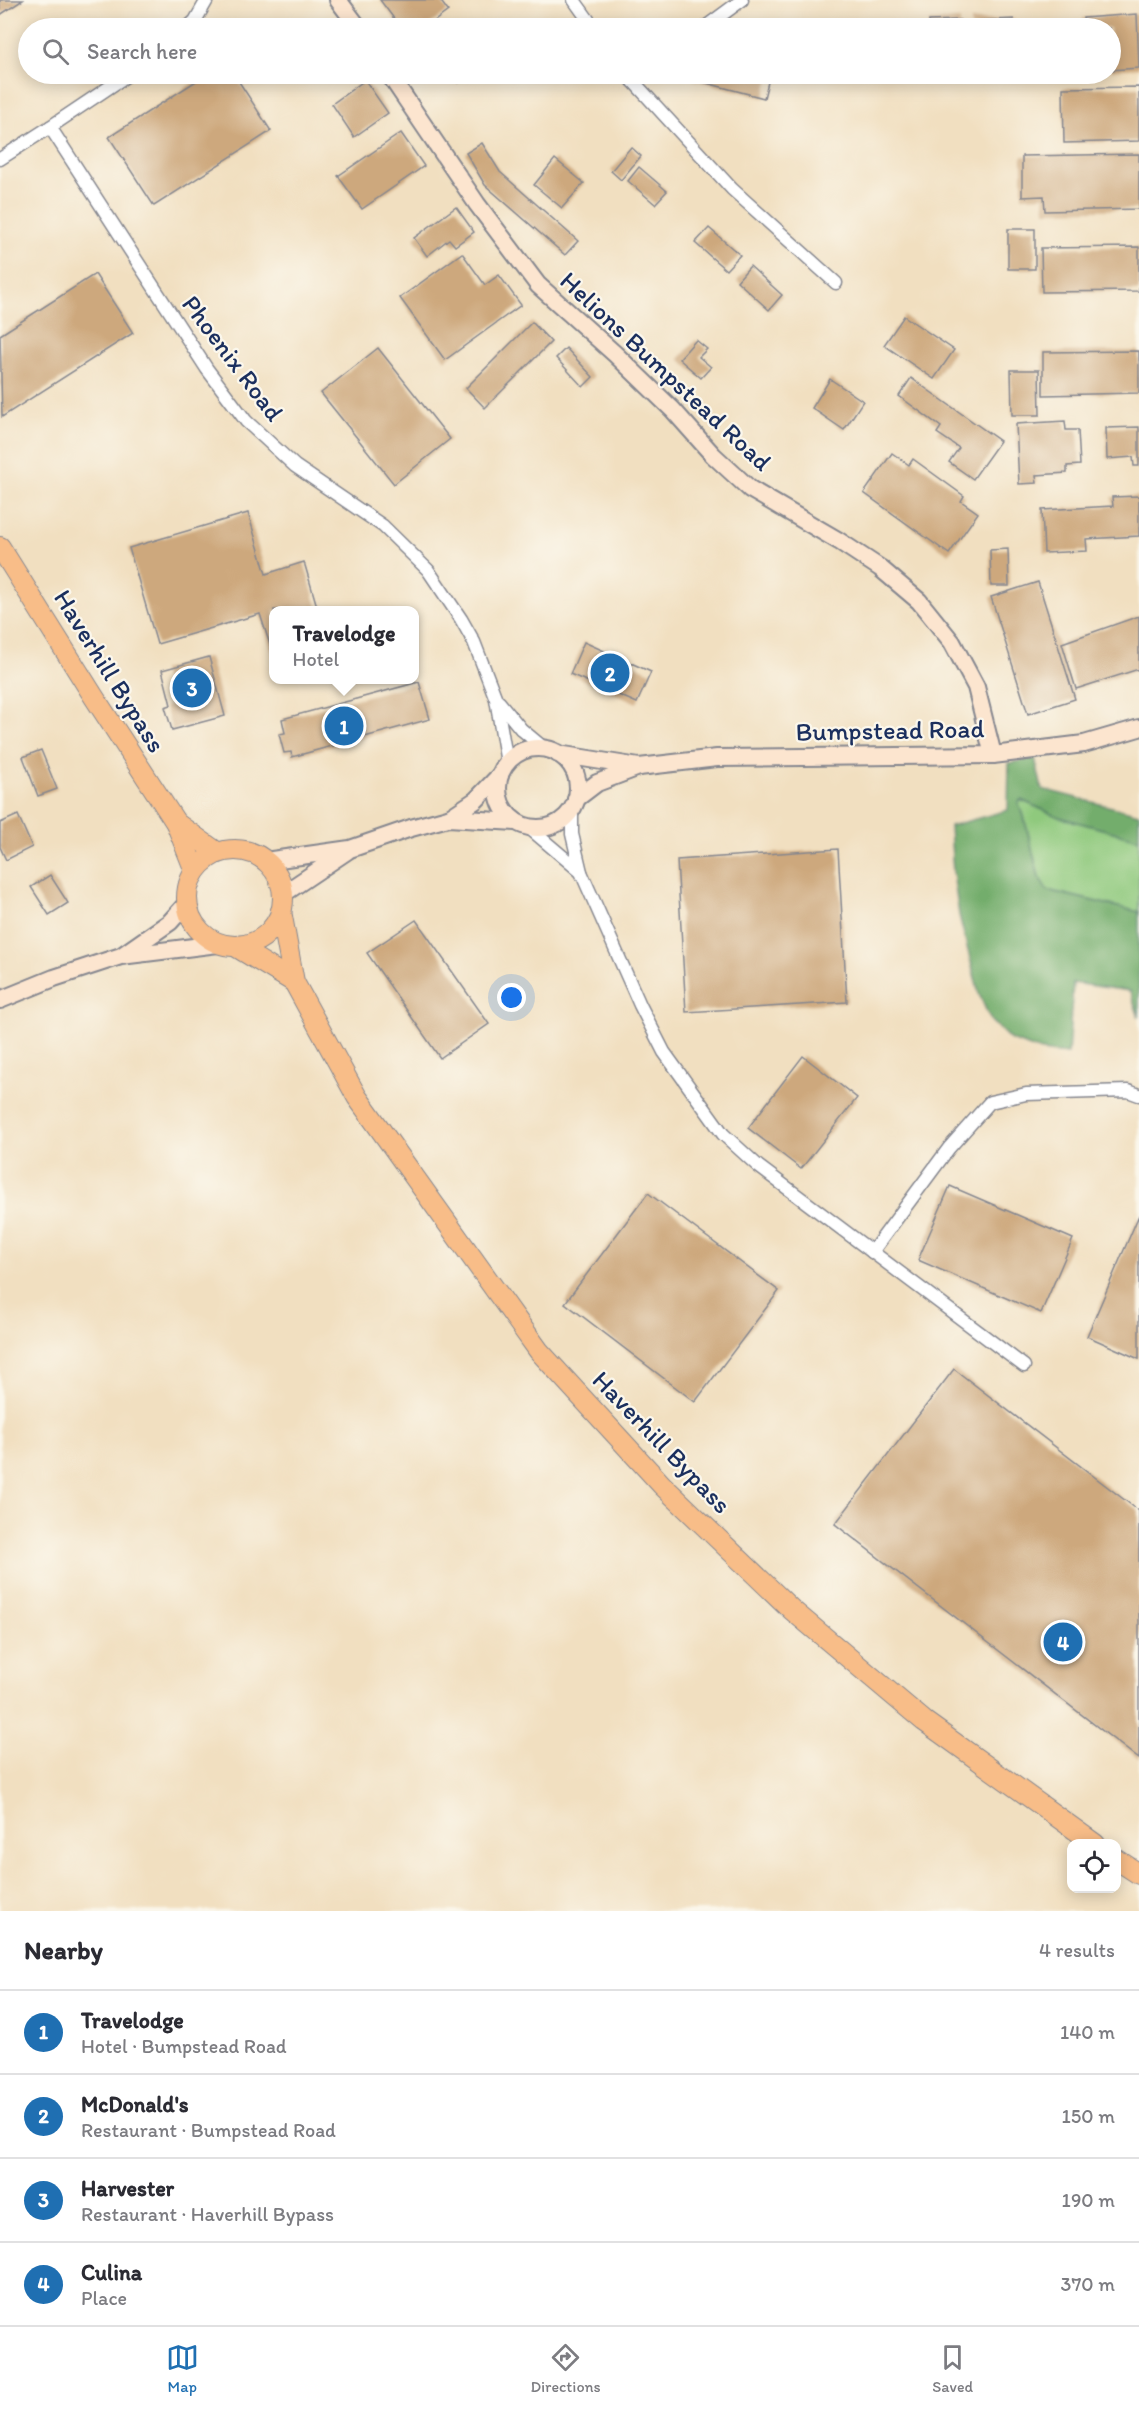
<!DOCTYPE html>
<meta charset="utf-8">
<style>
body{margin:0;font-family:Itim,sans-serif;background:#f7f7f7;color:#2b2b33}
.controls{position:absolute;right:18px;bottom:18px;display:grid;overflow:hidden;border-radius:12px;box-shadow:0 3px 15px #0003}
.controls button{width:54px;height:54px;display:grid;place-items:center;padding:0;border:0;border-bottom:2px solid #e1e1e2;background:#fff;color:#2b2b33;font:30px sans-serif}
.you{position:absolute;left:512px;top:998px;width:21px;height:21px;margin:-15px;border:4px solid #fff;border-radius:50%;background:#1a73e8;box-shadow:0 0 0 9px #1a73e833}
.badge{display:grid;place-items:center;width:39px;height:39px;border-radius:50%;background:#1f6fb2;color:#fff;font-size:20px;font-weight:700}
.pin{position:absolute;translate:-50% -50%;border:3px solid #fff;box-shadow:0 2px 6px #0006}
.popup{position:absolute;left:269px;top:606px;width:150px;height:78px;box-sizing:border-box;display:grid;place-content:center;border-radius:12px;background:#fff;filter:drop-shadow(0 2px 4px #0005);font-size:20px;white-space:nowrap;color:#7c7c81}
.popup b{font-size:22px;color:#2b2b33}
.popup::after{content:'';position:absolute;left:50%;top:100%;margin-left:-12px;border:12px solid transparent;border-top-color:#fff}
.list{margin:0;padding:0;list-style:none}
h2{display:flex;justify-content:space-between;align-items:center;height:78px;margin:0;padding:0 24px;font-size:26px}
h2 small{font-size:20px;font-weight:400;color:#7c7c81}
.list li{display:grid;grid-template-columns:39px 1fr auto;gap:18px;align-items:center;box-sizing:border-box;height:84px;padding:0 24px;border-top:2px solid #e1e1e2}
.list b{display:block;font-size:22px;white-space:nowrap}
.list p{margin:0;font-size:20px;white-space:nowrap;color:#7c7c81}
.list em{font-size:20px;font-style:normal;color:#7c7c81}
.icon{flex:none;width:33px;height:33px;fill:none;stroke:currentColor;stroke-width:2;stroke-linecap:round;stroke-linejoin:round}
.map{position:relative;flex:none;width:1139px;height:1911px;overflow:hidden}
.search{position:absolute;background:#fff;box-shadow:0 3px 15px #0003;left:18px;right:18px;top:18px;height:66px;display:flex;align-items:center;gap:15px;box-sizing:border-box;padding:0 21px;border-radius:33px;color:#7c7c81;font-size:22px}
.sheet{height:414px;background:#fff}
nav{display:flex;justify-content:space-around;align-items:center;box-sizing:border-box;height:84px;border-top:2px solid #e1e1e2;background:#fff;font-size:16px;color:#7c7c81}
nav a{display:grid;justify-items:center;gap:3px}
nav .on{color:#1f6fb2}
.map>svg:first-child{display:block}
.green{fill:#8fc97d;stroke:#557c6e;stroke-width:1.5}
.forest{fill:#73ad6c;stroke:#476e65;stroke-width:1.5}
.building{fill:#cda87d}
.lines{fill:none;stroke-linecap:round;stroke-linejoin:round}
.street-casing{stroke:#86878f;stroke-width:15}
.secondary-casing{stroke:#86878f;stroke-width:20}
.primary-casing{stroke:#86878f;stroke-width:22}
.street{stroke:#fff;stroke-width:12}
.secondary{stroke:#fce5cf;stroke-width:16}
.primary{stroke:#f8bd88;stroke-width:20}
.labels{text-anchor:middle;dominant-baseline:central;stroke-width:4.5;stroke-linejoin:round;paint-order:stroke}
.street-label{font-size:26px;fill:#1b2f5e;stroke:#fbf7ec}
</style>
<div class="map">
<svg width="1139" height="1911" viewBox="0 0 1139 1911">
<rect width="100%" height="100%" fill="#fbf7ec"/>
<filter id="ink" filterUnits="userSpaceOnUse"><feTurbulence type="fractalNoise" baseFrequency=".0167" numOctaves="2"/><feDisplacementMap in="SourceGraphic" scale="12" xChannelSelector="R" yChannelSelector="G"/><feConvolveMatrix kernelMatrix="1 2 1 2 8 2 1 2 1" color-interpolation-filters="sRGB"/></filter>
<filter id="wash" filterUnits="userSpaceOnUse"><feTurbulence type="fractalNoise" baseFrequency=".008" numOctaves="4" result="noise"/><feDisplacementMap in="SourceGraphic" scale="24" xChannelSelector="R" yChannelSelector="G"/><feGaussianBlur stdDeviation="1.35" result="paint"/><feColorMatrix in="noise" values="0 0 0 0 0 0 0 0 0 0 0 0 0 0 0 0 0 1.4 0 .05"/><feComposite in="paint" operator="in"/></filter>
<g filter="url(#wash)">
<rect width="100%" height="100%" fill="#f1dfc0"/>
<polygon class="green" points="1021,800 1059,817 1139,839 1139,912 1047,890 1039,877 1023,813 1018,803"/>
<polygon class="forest" points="1035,758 1042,789 1139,814 1139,839 1059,817 1021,800 1018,803 1023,813 1039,877 1047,890 1139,912 1139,1017 1130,991 1073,983 1068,1054 1041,1051 1011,1040 991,1021 979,994 959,915 953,872 950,826 1008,810 1009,763"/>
<g id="blocks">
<g class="building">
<polygon points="0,0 23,0 0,15"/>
<polygon points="380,0 440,0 448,11 425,28 401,28"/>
<polygon points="1137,14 1139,68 1110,70 1110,28 1084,28 1083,18"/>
<polygon points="1014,19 1014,28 971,28 971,21"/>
<polygon points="960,20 960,28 929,28 929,21"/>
<polygon points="207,74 234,74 271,131 154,206 109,137"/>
<polygon points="455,74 473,74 458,83 452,75"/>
<polygon points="693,74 770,74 764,98 691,79"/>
<polygon points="365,80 388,113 354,137 332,104"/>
<polygon points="1139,87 1139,141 1064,143 1063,88"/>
<polygon points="401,133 424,166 362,209 338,176"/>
<polygon points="482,143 500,172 578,241 565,255 485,185 466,153"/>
<polygon points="631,147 641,156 621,180 611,171"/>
<polygon points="1139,154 1139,209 1045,211 1044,196 1022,197 1022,156"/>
<polygon points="555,159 584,183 562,208 534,185"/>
<polygon points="639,167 667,191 655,204 628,181"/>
<polygon points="456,207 474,232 455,246 449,239 427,256 414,238"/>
<polygon points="709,228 740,255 726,270 695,243"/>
<rect x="1008" y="229" width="27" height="40"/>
<polygon points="1139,247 1139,291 1042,292 1041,248"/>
<polygon points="462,253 485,285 499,275 521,305 445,360 400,298"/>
<polygon points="750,266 782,295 769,310 737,281"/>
<polygon points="95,274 133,333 2,417 0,335"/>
<polygon points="904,316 954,350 934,379 884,345"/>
<polygon points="532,322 551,342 485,408 466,388"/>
<polygon points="696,340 707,349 699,357 711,367 701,378 679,359"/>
<polygon points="378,348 450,439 394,484 321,393"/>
<polygon points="566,348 593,377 583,387 556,358"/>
<polygon points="1139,351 1139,393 1043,395 1043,352"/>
<polygon points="1011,370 1039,370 1040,415 1012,415"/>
<polygon points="911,378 1000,441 973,479 949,462 959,448 937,433 941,427 899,396"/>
<polygon points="830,379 863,401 844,430 812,408"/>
<polygon points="1065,421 1066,430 1078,430 1080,465 1067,466 1067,473 1036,475 1037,483 1019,484 1016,424"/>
<polygon points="1139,427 1139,466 1134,466 1133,457 1107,459 1106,428"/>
<polygon points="892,453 909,465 913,459 964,496 961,501 978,513 949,554 864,493"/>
<polygon points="1139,496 1139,536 1086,539 1087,551 1044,553 1042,510 1113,506 1112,497"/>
<polygon points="248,513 266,574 304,562 318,610 274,610 274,657 260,614 157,644 129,548"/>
<polygon points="1008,549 1009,586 991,586 990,550"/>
<polygon points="1038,582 1075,699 1028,714 991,597"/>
<polygon points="1139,616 1139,669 1076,689 1062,643"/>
<polygon points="584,642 651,672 637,703 570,674"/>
<polygon points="209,657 225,716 172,730 165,707 171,705 162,670"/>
<polygon points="419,682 430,719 292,757 291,752 284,753 279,734 285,733 282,719"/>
<polygon points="41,750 57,789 38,796 23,757"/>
<polygon points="18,815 32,847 6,860 0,847 0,823"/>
<polygon points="838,849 847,1002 686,1012 677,860"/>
<polygon points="50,875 68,903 49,915 31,887"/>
<polygon points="416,920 489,1024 440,1058 367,953"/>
<polygon points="803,1056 857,1098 801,1169 748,1128"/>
<polygon points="950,1186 1073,1239 1041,1313 918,1260"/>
<polygon points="648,1193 779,1291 695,1402 565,1303"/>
<polygon points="1139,1215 1139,1359 1087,1336"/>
<polygon points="954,1369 1139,1511 1139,1759 835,1524"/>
</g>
</g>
</g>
<g filter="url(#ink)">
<use href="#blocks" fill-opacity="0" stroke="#86878f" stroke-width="1.5"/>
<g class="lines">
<defs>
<g id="street">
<polyline points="574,0 594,28"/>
<polyline points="187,28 195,21 207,0"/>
<polyline points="704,28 742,0"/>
<polyline points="129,74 50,127 207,369 246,421 295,466 383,526 428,570 461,619 474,642 496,699 507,763"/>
<polyline points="627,74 633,81 643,74"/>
<polyline points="633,81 732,189 836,283"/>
<polyline points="0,159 50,127"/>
<polyline points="499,702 521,729 545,749"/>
<polyline points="572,810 572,834 581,872 640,1005 664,1052 723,1134 758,1166 1024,1366"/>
<polyline points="528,827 581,872"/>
<polyline points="872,1252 949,1148 990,1102 1026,1094 1128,1091 1139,1095"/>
</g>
<g id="secondary">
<polyline points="338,0 359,28"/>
<polyline points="389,74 477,204 538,285 615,354 673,410 713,455 750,489 839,541 880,568 919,601 952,642 976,687 993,755"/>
<circle cx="538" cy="788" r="40"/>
<polyline points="558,754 639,767"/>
<polyline points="576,799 597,783 639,767 717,758 993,755 1084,744 1139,728"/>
<polyline points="449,818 476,800 500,775"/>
<polyline points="265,861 350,849 411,828 448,818 516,822"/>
<polyline points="283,894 347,851"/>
<polyline points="124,954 170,922 187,903"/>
<polyline points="0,1000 54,978 121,956 218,944"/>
</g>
<g id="primary">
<polyline points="0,547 94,697 176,823 195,871"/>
<polyline points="176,823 218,853"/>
<circle cx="235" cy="898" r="48"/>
<polyline points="281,911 294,982 357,1097 539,1351 662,1485 792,1610 924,1721 1095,1844"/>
<polyline points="235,946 294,982"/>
<polyline points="1116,1859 1139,1874"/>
</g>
</defs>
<use href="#street" class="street-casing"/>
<use href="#secondary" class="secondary-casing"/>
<use href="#primary" class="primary-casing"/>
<use href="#street" class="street"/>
<use href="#secondary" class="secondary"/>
<use href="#primary" class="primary"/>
</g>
</g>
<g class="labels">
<g class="street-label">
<text transform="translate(233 358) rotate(53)">Phoenix Road</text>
<text transform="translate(666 371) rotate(43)">Helions Bumpstead Road</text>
<text transform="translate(110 671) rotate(58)">Haverhill Bypass</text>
<text transform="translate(890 730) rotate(-1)">Bumpstead Road</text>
<text transform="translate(662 1442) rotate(46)">Haverhill Bypass</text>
</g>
</g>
</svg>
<div class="controls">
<button><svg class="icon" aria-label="locate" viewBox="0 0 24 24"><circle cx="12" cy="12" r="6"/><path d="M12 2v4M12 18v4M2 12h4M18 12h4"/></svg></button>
</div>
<div class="you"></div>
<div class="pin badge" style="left:344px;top:726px">1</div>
<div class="popup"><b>Travelodge</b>Hotel</div>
<div class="pin badge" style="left:610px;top:673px">2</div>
<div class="pin badge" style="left:192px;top:688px">3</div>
<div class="pin badge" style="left:1063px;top:1642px">4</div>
<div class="search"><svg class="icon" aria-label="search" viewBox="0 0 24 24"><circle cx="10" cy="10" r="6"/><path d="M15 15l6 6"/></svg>Search here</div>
</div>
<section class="sheet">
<h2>Nearby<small>4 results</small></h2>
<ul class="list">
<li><span class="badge">1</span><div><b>Travelodge</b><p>Hotel · Bumpstead Road</p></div><em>140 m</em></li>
<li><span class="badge">2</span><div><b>McDonald's</b><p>Restaurant · Bumpstead Road</p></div><em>150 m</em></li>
<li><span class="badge">3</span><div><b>Harvester</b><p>Restaurant · Haverhill Bypass</p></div><em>190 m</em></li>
<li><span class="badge">4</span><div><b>Culina</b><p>Place</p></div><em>370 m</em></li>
</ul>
</section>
<nav>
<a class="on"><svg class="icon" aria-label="map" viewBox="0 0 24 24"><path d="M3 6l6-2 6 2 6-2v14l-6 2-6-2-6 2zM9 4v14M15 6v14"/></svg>Map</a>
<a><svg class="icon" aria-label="directions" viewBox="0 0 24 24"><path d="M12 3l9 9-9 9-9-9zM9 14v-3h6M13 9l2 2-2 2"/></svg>Directions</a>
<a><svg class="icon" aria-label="saved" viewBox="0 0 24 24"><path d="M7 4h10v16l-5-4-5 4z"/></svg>Saved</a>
</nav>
